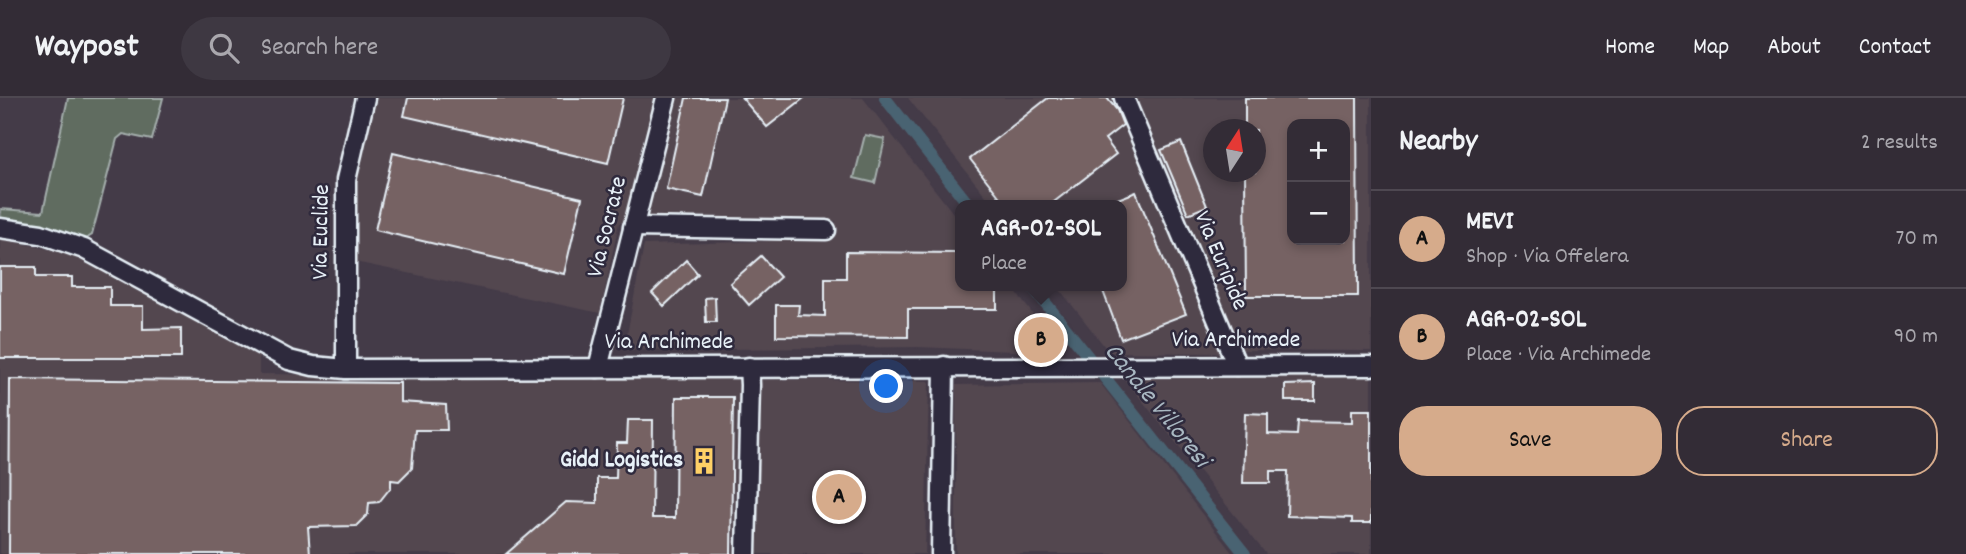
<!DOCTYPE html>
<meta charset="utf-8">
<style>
body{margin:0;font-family:Dekko,sans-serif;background:#3e3842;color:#f1f3f6}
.controls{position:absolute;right:21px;top:21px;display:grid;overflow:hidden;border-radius:14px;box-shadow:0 4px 10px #0003}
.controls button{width:63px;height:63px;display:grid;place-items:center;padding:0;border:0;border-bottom:2px solid #4e4851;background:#332c36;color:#f1f3f6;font:35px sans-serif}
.compass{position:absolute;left:1203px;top:21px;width:63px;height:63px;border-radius:50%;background:#332c36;box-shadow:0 4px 10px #0003;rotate:12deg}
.you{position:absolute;left:887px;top:289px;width:24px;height:24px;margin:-18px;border:5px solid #fff;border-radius:50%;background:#1a73e8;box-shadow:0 0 0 10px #1a73e833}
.badge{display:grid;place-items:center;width:46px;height:46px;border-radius:50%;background:#d6ab8b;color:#111;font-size:23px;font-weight:700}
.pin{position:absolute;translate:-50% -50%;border:4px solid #fff;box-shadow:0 2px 7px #0006}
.popup{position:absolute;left:955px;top:102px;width:172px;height:91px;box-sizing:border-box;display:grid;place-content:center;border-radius:14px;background:#332c36;filter:drop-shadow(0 2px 5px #0005);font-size:23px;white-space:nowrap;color:#a9a7ad}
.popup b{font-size:26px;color:#f1f3f6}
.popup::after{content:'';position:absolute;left:50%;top:100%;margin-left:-14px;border:14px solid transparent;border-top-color:#332c36}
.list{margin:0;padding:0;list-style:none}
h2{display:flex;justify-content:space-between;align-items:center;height:91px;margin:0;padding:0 28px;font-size:30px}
h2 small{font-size:23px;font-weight:400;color:#a9a7ad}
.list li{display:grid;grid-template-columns:46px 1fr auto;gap:21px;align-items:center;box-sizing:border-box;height:98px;padding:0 28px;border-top:2px solid #4e4851}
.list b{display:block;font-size:26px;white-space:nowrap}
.list p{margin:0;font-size:23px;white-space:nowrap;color:#a9a7ad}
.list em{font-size:23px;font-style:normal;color:#a9a7ad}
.actions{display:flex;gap:14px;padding:21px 28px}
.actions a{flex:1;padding:16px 0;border:2px solid #d6ab8b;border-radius:28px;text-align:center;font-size:24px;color:#d6ab8b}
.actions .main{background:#d6ab8b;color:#111}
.icon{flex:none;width:38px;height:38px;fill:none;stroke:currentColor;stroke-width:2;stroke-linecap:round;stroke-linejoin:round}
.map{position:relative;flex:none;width:1371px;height:456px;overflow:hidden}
header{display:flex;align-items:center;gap:42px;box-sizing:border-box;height:98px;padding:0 35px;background:#332c36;border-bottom:2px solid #4e4851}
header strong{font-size:33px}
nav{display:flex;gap:38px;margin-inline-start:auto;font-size:24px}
.search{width:490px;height:63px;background:#3e3842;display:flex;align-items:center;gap:18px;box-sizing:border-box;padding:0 24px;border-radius:38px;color:#a9a7ad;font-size:26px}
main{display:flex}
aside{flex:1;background:#332c36}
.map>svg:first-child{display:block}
.built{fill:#534750;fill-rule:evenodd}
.green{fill:#606c61;stroke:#a4aeac;stroke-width:2}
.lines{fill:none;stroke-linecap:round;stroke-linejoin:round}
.canal{stroke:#4a6372;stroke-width:12}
.building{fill:#766263;stroke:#e8f1f8;stroke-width:2;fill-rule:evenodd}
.minor-casing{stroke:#e8f1f8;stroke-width:23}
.minor{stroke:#2f2a3d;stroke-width:18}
.labels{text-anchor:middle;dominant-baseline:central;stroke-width:5;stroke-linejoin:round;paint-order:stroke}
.street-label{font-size:24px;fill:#e8f1f8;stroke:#2f2a3d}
.poi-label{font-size:24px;font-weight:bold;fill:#e8f1f8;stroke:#2f2a3d;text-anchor:end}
.water-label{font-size:26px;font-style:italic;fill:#a9b8c2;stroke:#2f2a3d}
</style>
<header>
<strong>Waypost</strong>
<div class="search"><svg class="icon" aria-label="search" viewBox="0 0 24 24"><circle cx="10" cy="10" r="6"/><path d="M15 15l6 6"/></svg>Search here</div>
<nav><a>Home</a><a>Map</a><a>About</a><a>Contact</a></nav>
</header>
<main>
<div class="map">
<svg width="1371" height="456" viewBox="0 0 1371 456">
<rect width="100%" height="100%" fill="#443b48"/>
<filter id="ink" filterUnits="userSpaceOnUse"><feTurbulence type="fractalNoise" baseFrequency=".0143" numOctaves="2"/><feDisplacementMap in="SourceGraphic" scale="14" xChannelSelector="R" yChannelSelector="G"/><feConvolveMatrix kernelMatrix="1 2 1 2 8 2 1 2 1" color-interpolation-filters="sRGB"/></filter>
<g filter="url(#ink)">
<g class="built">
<polygon points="375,0 863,0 960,124 960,188 1011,188 1063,255 918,249 624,252 644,147 834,141 836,123 619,125 600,215 355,164 356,80"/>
<path d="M908,0h463v253l-128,-1 -28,3 -106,-1 -52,-66h65v-81h-129zM1292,26h53v116h-53zM1213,32h42v42h-42z"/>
<polygon points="0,141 67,155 259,255 259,276 929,283 925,456 0,456"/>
<polygon points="1371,277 1371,456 1266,456 1123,279"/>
<polygon points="1100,285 1233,456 956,456 956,287"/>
</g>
<g class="green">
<polygon points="68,0 163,0 152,42 123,36 117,41 92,137 84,142 0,124 1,111 43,114"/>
<polygon points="865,37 885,41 875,85 854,80"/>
</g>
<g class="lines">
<g class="canal">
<polyline points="885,0 969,107"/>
<polyline points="1032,188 1245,456"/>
</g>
</g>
<g class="building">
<polygon points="408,0 623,0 608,65 404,18"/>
<polygon points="686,0 725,0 703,99 666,91"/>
<polygon points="742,0 804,0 767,29"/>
<polygon points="1048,0 1107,0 1117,12 1123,27 1105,41 1116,56 1050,107 1006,107 970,61"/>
<path d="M1245,0h112l1,198h-112l-1,-124h11v-42h-11zM1292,26h53v116h-53z"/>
<polygon points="1181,44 1207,108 1188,116 1161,52"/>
<polygon points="393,55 582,100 564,176 375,132"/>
<polygon points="1136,94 1186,216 1121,241 1103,193 1122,188 1122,107 1102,107"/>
<polygon points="846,154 961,155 961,188 997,188 997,211 908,211 908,239 776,238 776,207 799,207 798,217 825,218 825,180 846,180"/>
<polygon points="761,158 780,179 749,207 730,185"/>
<polygon points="686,162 698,176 664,208 652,195"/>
<polygon points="0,169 36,169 36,179 72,179 72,189 110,189 110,208 143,208 143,231 181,230 181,260 0,260"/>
<polygon points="715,199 716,224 706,224 705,200"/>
<polygon points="10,281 400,285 400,304 446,307 447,332 415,332 412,370 399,383 391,382 391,389 379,404 369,405 368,416 356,428 308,429 310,456 9,456"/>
<polygon points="1315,286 1315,303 1285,303 1285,287"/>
<polygon points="676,299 733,299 731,456 506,456 566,404 597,405 597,380 616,380 617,345 627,345 628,322 653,322 652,420 675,420"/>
<polygon points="1352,312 1371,312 1371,425 1352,425 1352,420 1287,418 1288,373 1270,373 1270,385 1243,385 1245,315 1268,316 1268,336 1297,337 1298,323 1352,324"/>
</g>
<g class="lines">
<defs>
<g id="minor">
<polyline points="1124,0 1237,268"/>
<polyline points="633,129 826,132"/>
<polyline points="0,130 41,136 84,151 289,262 313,268 346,271 1371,268"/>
<polyline points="598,270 666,0"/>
<polyline points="346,271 346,82 365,0"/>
<polyline points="746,456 750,287 749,269"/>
<polyline points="941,456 944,268"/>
</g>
</defs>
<use href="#minor" class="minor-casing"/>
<use href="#minor" class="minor"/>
</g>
</g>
<defs>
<symbol id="building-bare" viewBox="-9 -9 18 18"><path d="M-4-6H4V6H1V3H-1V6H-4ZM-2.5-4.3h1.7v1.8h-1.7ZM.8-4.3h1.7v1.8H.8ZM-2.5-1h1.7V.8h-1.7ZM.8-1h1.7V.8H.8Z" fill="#ffd166" stroke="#2f2a3d" stroke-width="2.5" paint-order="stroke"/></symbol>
</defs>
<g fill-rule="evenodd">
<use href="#building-bare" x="685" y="344" width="38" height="38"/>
</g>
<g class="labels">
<g class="street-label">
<text transform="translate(608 129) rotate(-76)">Via Socrate</text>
<text transform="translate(322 134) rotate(-89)">Via Euclide</text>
<text transform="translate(1220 163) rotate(67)">Via Euripide</text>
<text x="1236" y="243">Via Archimede</text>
<text x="669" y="245">Via Archimede</text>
</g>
<g class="poi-label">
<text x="683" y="363">Gidd Logistics</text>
</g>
<g class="water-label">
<text transform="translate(1156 308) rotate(51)">Canale Villoresi</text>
</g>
</g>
</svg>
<div class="controls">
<button>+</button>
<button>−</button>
</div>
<svg class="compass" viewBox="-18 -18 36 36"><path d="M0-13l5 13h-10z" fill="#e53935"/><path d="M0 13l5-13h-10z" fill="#a9a7ad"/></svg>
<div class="you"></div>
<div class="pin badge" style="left:839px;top:399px">A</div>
<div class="pin badge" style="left:1041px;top:242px">B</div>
<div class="popup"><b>AGR-02-SOL</b>Place</div>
</div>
<aside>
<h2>Nearby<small>2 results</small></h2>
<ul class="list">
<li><span class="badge">A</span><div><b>MEVI</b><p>Shop · Via Offelera</p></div><em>70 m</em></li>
<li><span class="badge">B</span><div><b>AGR-02-SOL</b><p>Place · Via Archimede</p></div><em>90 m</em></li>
</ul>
<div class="actions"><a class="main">Save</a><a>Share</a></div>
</aside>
</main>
